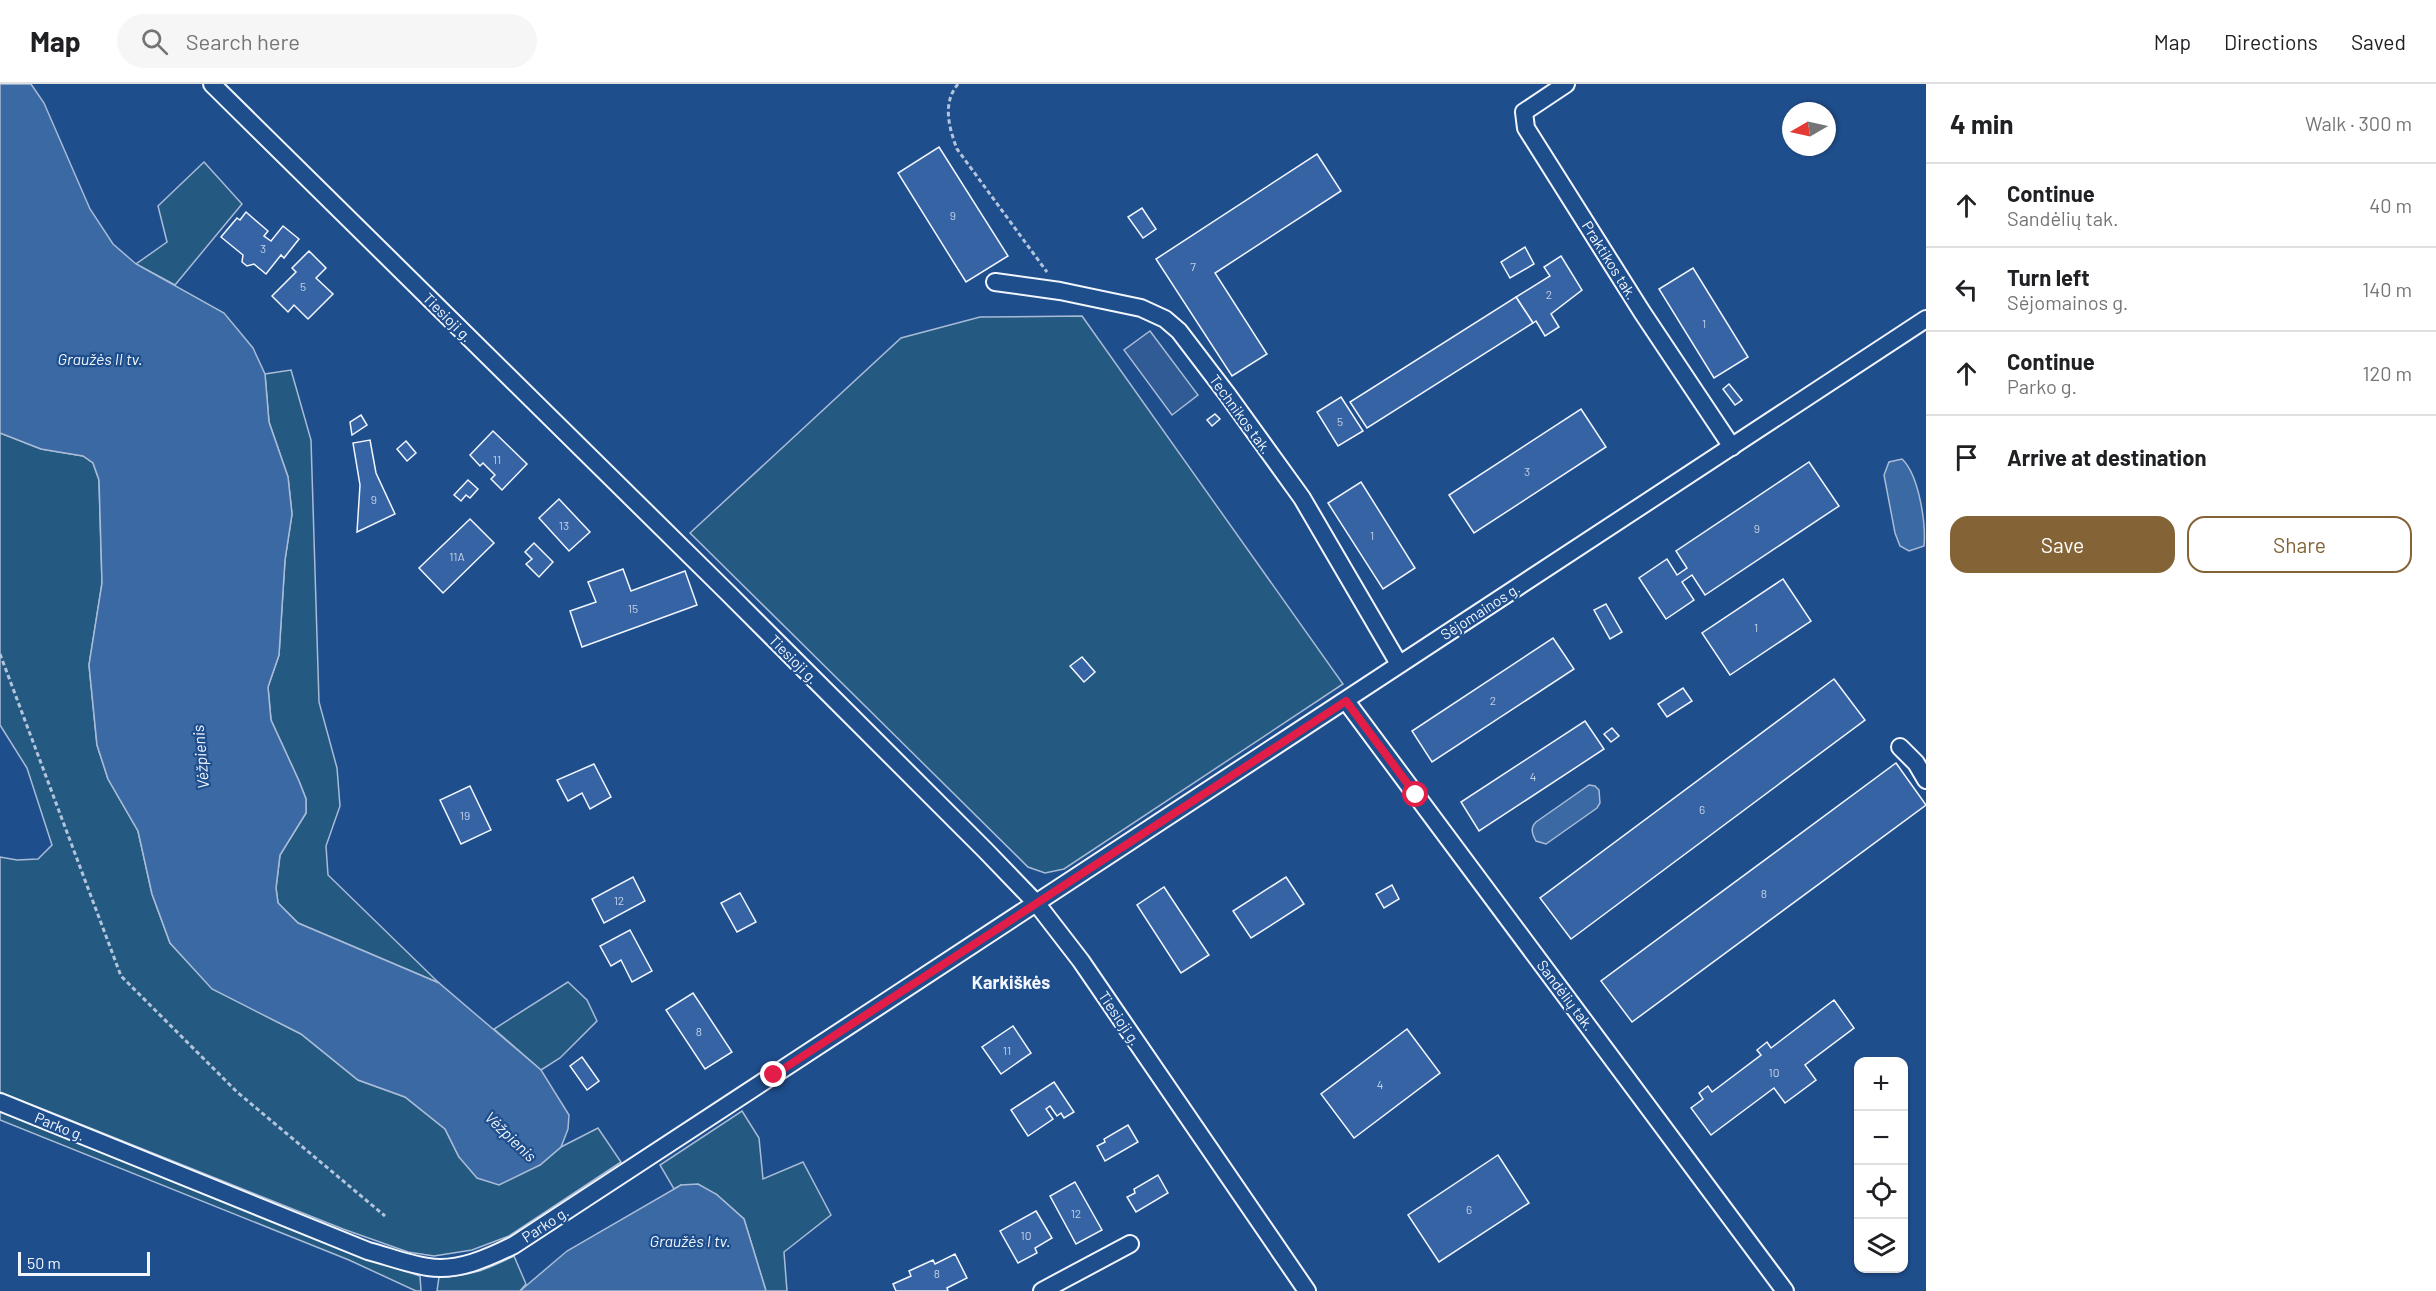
<!DOCTYPE html>
<meta charset="utf-8">
<style>
body{margin:0;font-family:Barlow,sans-serif;background:#f6f6f6;color:#202124}
.controls{position:absolute;right:18px;bottom:18px;display:grid;overflow:hidden;border-radius:12px;box-shadow:0 2px 4px #0004}
.controls button{width:54px;height:54px;display:grid;place-items:center;padding:0;border:0;border-bottom:2px solid #e0e0e0;background:#fff;color:#202124;font:30px sans-serif}
.compass{position:absolute;left:1782px;top:18px;width:54px;height:54px;border-radius:50%;background:#fff;box-shadow:0 2px 4px #0004;rotate:261deg}
.scale{position:absolute;left:18px;bottom:15px;width:132px;box-sizing:border-box;padding-left:6px;border:3px solid #f2f6ff;border-top:0;font-size:16px;line-height:21px;white-space:nowrap;color:#f2f6ff;-webkit-text-stroke:4px #1f4e8c;paint-order:stroke}
.stop{position:absolute;width:18px;height:18px;margin:-14px;border:4px solid #e11d48;border-radius:50%;background:#fff}
.stop.end{background:#e11d48;border-color:#fff;box-shadow:0 2px 6px #0008}
.list{margin:0;padding:0;list-style:none}
h2{display:flex;justify-content:space-between;align-items:center;height:78px;margin:0;padding:0 24px;font-size:26px}
h2 small{font-size:20px;font-weight:400;color:#757577}
.list li{display:grid;grid-template-columns:39px 1fr auto;gap:18px;align-items:center;box-sizing:border-box;height:84px;padding:0 24px;border-top:2px solid #e0e0e0}
.list b{display:block;font-size:22px;white-space:nowrap}
.list p{margin:0;font-size:20px;white-space:nowrap;color:#757577}
.list em{font-size:20px;font-style:normal;color:#757577}
.actions{display:flex;gap:12px;padding:18px 24px}
.actions a{flex:1;padding:14px 0;border:2px solid #846436;border-radius:18px;text-align:center;font-size:21px;color:#846436}
.actions .main{background:#846436;color:#fff}
.icon{flex:none;width:33px;height:33px;fill:none;stroke:currentColor;stroke-width:2;stroke-linecap:round;stroke-linejoin:round}
.map{position:relative;flex:none;width:1926px;height:1207px;overflow:hidden}
header{display:flex;align-items:center;gap:36px;box-sizing:border-box;height:84px;padding:0 30px;background:#fff;border-bottom:2px solid #e0e0e0}
header strong{font-size:28px}
nav{display:flex;gap:33px;margin-inline-start:auto;font-size:21px}
.search{width:420px;height:54px;background:#f6f6f6;display:flex;align-items:center;gap:15px;box-sizing:border-box;padding:0 21px;border-radius:33px;color:#757577;font-size:22px}
main{display:flex}
aside{flex:1;background:#fff}
.map>svg:first-child{display:block}
.green{fill:#245a82;stroke:#a8bbd7;stroke-width:1.5}
.parking{fill:#305b95;stroke:#a8bbd7;stroke-width:1.5}
.water{fill:#3b69a3;stroke:#a8bbd7;stroke-width:1.5}
.building{fill:#3563a3;stroke:#f2f6ff;stroke-width:1.5}
.lines{fill:none;stroke-linecap:round;stroke-linejoin:round}
.minor-casing{stroke:#f2f6ff;stroke-width:20}
.path{stroke:#b3c4dc;stroke-width:3;stroke-dasharray:4.5 3;stroke-linecap:butt}
.minor{stroke:#1f4e8c;stroke-width:16}
.route{stroke:#e11d48;stroke-width:8}
.labels{text-anchor:middle;dominant-baseline:central;stroke-width:4.5;stroke-linejoin:round;paint-order:stroke}
.number-label{font-size:12px;fill:#c3d1e8}
.street-label{font-size:15px;fill:#f2f6ff;stroke:#1f4e8c}
.water-label{font-size:16px;font-style:italic;fill:#f2f6ff;stroke:#1f4e8c}
.quarter-label{font-size:18px;font-weight:bold;fill:#f2f6ff;stroke:#1f4e8c}
</style>
<header>
<strong>Map</strong>
<div class="search"><svg class="icon" aria-label="search" viewBox="0 0 24 24"><circle cx="10" cy="10" r="6"/><path d="M15 15l6 6"/></svg>Search here</div>
<nav><a>Map</a><a>Directions</a><a>Saved</a></nav>
</header>
<main>
<div class="map">
<svg width="1926" height="1207" viewBox="0 0 1926 1207">
<rect width="100%" height="100%" fill="#1f4e8c"/>
<g class="green">
<polygon points="204,78 242,120 175,201 136,180 167,158 158,122"/>
<polygon points="1082,232 1343,600 1064,785 1045,789 1028,783 690,449 901,254 980,233"/>
<polygon points="291,286 311,356 319,618 337,684 340,722 326,762 328,791 439,899 298,839 278,819 276,804 280,771 306,729 306,715 299,697 271,636 268,603 279,571 285,476 292,430 288,393 269,338 265,290"/>
<polygon points="0,349 41,365 83,372 93,379 99,396 102,499 89,581 97,661 108,695 138,747 152,810 170,859 213,905 301,950 358,996 405,1013 445,1045 459,1073 540,1081 561,1063 598,1044 621,1078 509,1152 472,1166 434,1172 408,1168 343,1145 0,1008 0,773 17,776 38,775 52,761 27,684 0,641"/>
<polygon points="568,898 587,916 597,937 560,974 541,986 494,945"/>
<polygon points="742,1027 759,1054 763,1095 803,1078 831,1131 784,1168 787,1207 766,1207 744,1135 716,1110 681,1101 674,1105 660,1081"/>
<polygon points="0,1028 354,1170 420,1192 421,1207 416,1207 349,1176 0,1036"/>
<path d="M514,1172l12,28 -6,7h-83l2,-14c32,-1 47,-7 75,-21z"/>
</g>
<polygon class="parking" points="1150,247 1198,311 1172,331 1124,266"/>
<g class="water">
<polygon points="0,0 31,0 44,19 90,125 113,160 136,180 224,229 253,264 265,290 269,338 288,393 292,430 285,476 279,571 268,603 271,636 299,697 306,715 306,729 280,771 276,804 278,819 298,839 439,899 541,986 569,1031 568,1045 561,1063 540,1081 499,1101 477,1094 459,1073 445,1045 405,1013 358,996 301,950 212,905 170,859 152,810 138,747 108,695 97,661 89,581 102,499 99,396 93,379 83,372 41,365 0,349"/>
<path d="M1902,375c17,16 24,64 22,87l-15,5 -9,-5 -5,-13 -11,-58 5,-13z"/>
<path d="M1589,701l6,1 4,4 1,13 -3,5 -51,36 -10,-3c-4,-7 -6,-13 0,-19z"/>
<polygon points="698,1100 716,1110 744,1135 766,1207 520,1207 567,1167 681,1101"/>
</g>
<g class="building">
<polygon points="939,63 1008,172 966,198 898,89"/>
<polygon points="1317,70 1341,107 1215,189 1267,270 1232,292 1156,175"/>
<polygon points="1142,124 1156,145 1143,154 1128,133"/>
<polygon points="246,128 268,147 264,152 271,157 283,142 299,155 284,174 281,171 266,190 254,180 247,182 242,178 243,171 221,153 237,134 240,136"/>
<polygon points="1525,163 1534,180 1510,194 1501,178"/>
<polygon points="309,167 326,184 316,194 333,210 308,235 294,221 288,228 272,212 296,188 292,184"/>
<polygon points="1561,172 1582,206 1551,230 1559,243 1545,252 1536,237 1533,239 1516,213 1550,192 1544,183"/>
<polygon points="1693,184 1748,273 1714,294 1659,205"/>
<polygon points="1516,213 1533,239 1367,344 1350,318"/>
<polygon points="1729,300 1742,316 1735,321 1723,305"/>
<polygon points="1341,313 1363,347 1338,362 1317,328"/>
<polygon points="1581,325 1606,363 1474,449 1449,411"/>
<polygon points="1215,330 1220,335 1212,342 1207,336"/>
<polygon points="361,331 367,341 352,351 350,338"/>
<polygon points="493,347 527,380 502,406 491,395 495,391 483,379 480,382 470,371"/>
<polygon points="370,356 376,389 395,430 357,448 360,401 353,359"/>
<polygon points="406,357 416,369 407,377 397,365"/>
<polygon points="1809,378 1839,422 1705,511 1692,491 1682,498 1694,516 1666,535 1639,494 1667,475 1677,491 1687,484 1676,467"/>
<polygon points="468,396 478,405 470,414 466,411 461,417 454,411"/>
<polygon points="1361,398 1415,484 1383,505 1328,419"/>
<polygon points="559,415 590,448 569,467 539,434"/>
<polygon points="470,435 494,459 443,509 419,484"/>
<polygon points="534,459 553,478 539,493 526,480 532,475 525,468"/>
<polygon points="623,485 631,507 685,487 697,521 582,563 570,527 596,518 588,498"/>
<polygon points="1783,495 1811,537 1730,591 1702,549"/>
<polygon points="1606,520 1622,548 1610,555 1594,526"/>
<polygon points="1553,554 1574,585 1432,678 1412,647"/>
<polygon points="1082,573 1095,588 1084,598 1070,582"/>
<polygon points="1834,595 1865,636 1571,855 1540,814"/>
<polygon points="1683,604 1692,617 1667,633 1658,620"/>
<polygon points="1585,637 1604,665 1479,747 1461,718"/>
<polygon points="1612,644 1619,652 1611,658 1604,650"/>
<polygon points="1896,679 1926,721 1632,938 1601,897"/>
<polygon points="594,680 611,713 590,725 582,709 568,717 557,696"/>
<polygon points="470,702 491,746 461,760 440,716"/>
<polygon points="633,793 645,817 604,839 592,815"/>
<polygon points="1286,793 1304,820 1251,854 1233,827"/>
<polygon points="1392,801 1399,815 1384,824 1376,810"/>
<polygon points="1164,803 1209,871 1181,889 1137,821"/>
<polygon points="740,809 756,838 737,848 721,819"/>
<polygon points="630,846 652,887 632,898 621,876 611,882 600,862"/>
<polygon points="693,909 732,968 705,985 666,926"/>
<polygon points="1834,916 1854,944 1805,981 1816,996 1785,1019 1774,1004 1711,1051 1691,1024 1703,1015 1699,1009 1708,1002 1712,1008 1761,971 1757,966 1767,958 1771,964"/>
<polygon points="1013,942 1031,969 1001,990 982,963"/>
<polygon points="1407,945 1440,989 1354,1054 1321,1010"/>
<polygon points="582,973 599,997 587,1006 570,982"/>
<polygon points="1054,998 1074,1028 1064,1034 1061,1029 1057,1032 1050,1022 1046,1025 1053,1035 1028,1052 1011,1026"/>
<polygon points="1128,1041 1138,1058 1105,1077 1097,1062 1105,1058 1104,1055"/>
<polygon points="1498,1071 1529,1119 1439,1178 1408,1131"/>
<polygon points="1158,1091 1168,1109 1136,1128 1127,1113 1135,1109 1134,1105"/>
<polygon points="1075,1098 1102,1146 1076,1160 1050,1112"/>
<polygon points="1036,1127 1052,1154 1035,1164 1037,1169 1018,1179 1000,1147"/>
<polygon points="955,1170 967,1194 947,1204 948,1207 896,1207 893,1200 911,1192 909,1187 933,1176 935,1180"/>
</g>
<g class="lines">
<defs>
<g id="minor">
<polyline points="212,0 727,508 985,766 1037,820 1081,877 1307,1207"/>
<polyline points="1566,0 1524,28 1526,44 1642,228 1732,363"/>
<polyline points="995,198 1060,207 1141,224 1165,235 1179,247 1227,310 1302,414 1399,580"/>
<polyline points="1346,617 1785,1207"/>
<polyline points="1900,663 1916,679 1926,696"/>
<path d="M0,1018l368,149c19,5 40,13 60,16 29,5 60,-9 86,-22 471,-308 941,-617 1412,-926"/>
<polyline points="1042,1207 1130,1160"/>
</g>
</defs>
<use href="#minor" class="minor-casing"/>
<g class="path">
<path d="M958,0c-16,19 -9,44 -1,65l90,123"/>
<polyline points="0,570 121,892 237,1008 385,1132"/>
</g>
<use href="#minor" class="minor"/>
</g>
<g class="lines">
<polyline class="route" points="774,991 1346,617 1416,711"/>
</g>
<g class="labels">
<g class="number-label">
<text x="953" y="131">9</text>
<text x="263" y="164">3</text>
<text x="1193" y="182">7</text>
<text x="303" y="202">5</text>
<text x="1549" y="210">2</text>
<text x="1704" y="239">1</text>
<text x="1340" y="337">5</text>
<text x="497" y="375">11</text>
<text x="1527" y="387">3</text>
<text x="374" y="415">9</text>
<text x="564" y="441">13</text>
<text x="1757" y="444">9</text>
<text x="1372" y="451">1</text>
<text x="457" y="472">11A</text>
<text x="633" y="524">15</text>
<text x="1756" y="543">1</text>
<text x="1493" y="616">2</text>
<text x="1533" y="692">4</text>
<text x="1702" y="725">6</text>
<text x="465" y="731">19</text>
<text x="1764" y="809">8</text>
<text x="619" y="816">12</text>
<text x="699" y="947">8</text>
<text x="1007" y="966">11</text>
<text x="1774" y="988">10</text>
<text x="1380" y="1000">4</text>
<text x="1469" y="1125">6</text>
<text x="1076" y="1129">12</text>
<text x="1026" y="1151">10</text>
<text x="937" y="1189">8</text>
</g>
<g class="street-label">
<text transform="translate(1610 176) rotate(58)">Praktikos tak.</text>
<text transform="translate(448 233) rotate(45)">Tiesioji g.</text>
<text transform="translate(1241 330) rotate(54)">Technikos tak.</text>
<text transform="translate(1480 527) rotate(-33)">Sėjomainos g.</text>
<text transform="translate(794 575) rotate(45)">Tiesioji g.</text>
<text transform="translate(1566 911) rotate(53)">Sandėlių tak.</text>
<text transform="translate(1120 934) rotate(56)">Tiesioji g.</text>
<text transform="translate(60 1042) rotate(22)">Parko g.</text>
<text transform="translate(545 1140) rotate(-33)">Parko g.</text>
</g>
<g class="water-label">
<text x="100" y="274">Graužės II tv.</text>
<text transform="translate(200 673) rotate(-95)">Vėžpienis</text>
<text transform="translate(511 1052) rotate(44)">Vėžpienis</text>
<text x="690" y="1156">Graužės I tv.</text>
</g>
<g class="quarter-label">
<text x="1011" y="898">Karkiškės</text>
</g>
</g>
</svg>
<div class="controls">
<button>+</button>
<button>−</button>
<button><svg class="icon" aria-label="locate" viewBox="0 0 24 24"><circle cx="12" cy="12" r="6"/><path d="M12 2v4M12 18v4M2 12h4M18 12h4"/></svg></button>
<button><svg class="icon" aria-label="layers" viewBox="0 0 24 24"><path d="M12 4l9 5-9 5-9-5zM3 14l9 5 9-5"/></svg></button>
</div>
<svg class="compass" viewBox="-18 -18 36 36"><path d="M0-13l5 13h-10z" fill="#e53935"/><path d="M0 13l5-13h-10z" fill="#757577"/></svg>
<div class="scale">50 m</div>
<div class="stop" style="left:1416px;top:711px"></div>
<div class="stop end" style="left:774px;top:991px"></div>
</div>
<aside>
<h2>4 min<small>Walk · 300 m</small></h2>
<ul class="list">
<li><svg class="icon" aria-label="ahead" viewBox="0 0 24 24"><path d="M12 20V5M6 11l6-6 6 6"/></svg><div><b>Continue</b><p>Sandėlių tak.</p></div><em>40 m</em></li>
<li><svg class="icon" aria-label="left" viewBox="0 0 24 24"><path d="M17 20v-9H6M10 6l-5 5 5 5"/></svg><div><b>Turn left</b><p>Sėjomainos g.</p></div><em>140 m</em></li>
<li><svg class="icon" aria-label="ahead" viewBox="0 0 24 24"><path d="M12 20V5M6 11l6-6 6 6"/></svg><div><b>Continue</b><p>Parko g.</p></div><em>120 m</em></li>
<li><svg class="icon" aria-label="arrive" viewBox="0 0 24 24"><path d="M6 21V4h12l-3 4 3 4H6"/></svg><div><b>Arrive at destination</b></div></li>
</ul>
<div class="actions"><a class="main">Save</a><a>Share</a></div>
</aside>
</main>
